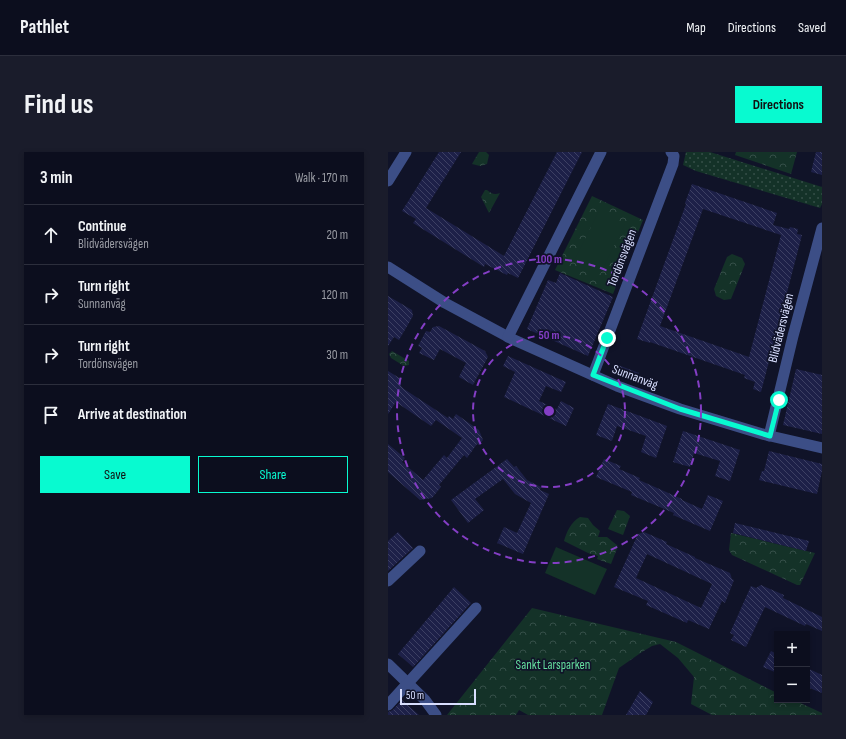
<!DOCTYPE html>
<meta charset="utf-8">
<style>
body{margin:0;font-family:"Sofia Sans Condensed",sans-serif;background:#1a1c2b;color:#f1f3f6}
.controls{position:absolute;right:12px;bottom:12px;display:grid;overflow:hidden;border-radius:0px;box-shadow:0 2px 6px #0003}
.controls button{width:36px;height:36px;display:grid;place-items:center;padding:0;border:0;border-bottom:1px solid #2c2e3c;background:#0c0e1e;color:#f1f3f6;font:20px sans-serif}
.scale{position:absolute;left:12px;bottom:10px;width:76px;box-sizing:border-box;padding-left:4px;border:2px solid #d8defe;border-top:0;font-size:11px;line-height:14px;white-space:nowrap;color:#d8defe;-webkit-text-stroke:3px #101328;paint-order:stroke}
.stop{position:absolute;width:12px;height:12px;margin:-9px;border:3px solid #08fad0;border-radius:50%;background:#fff}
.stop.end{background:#08fad0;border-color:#fff;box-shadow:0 1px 4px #0008}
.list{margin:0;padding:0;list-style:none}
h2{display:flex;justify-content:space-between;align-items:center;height:52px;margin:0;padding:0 16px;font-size:17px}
h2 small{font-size:13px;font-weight:400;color:#9a9ca4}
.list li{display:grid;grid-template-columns:26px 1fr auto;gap:12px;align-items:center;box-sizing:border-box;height:60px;padding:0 16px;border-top:1px solid #2c2e3c}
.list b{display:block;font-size:15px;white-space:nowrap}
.list p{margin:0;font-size:13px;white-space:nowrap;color:#9a9ca4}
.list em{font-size:13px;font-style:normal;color:#9a9ca4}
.actions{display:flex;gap:8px;padding:12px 16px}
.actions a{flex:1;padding:9px 0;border:1px solid #08fad0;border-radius:0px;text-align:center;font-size:14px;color:#08fad0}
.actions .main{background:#08fad0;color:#111}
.icon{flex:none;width:22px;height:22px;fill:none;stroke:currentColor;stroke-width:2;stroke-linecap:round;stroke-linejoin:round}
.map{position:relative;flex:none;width:434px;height:563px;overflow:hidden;border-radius:0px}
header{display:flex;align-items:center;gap:24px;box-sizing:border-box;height:56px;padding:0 20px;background:#0c0e1e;border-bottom:1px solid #2c2e3c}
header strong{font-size:19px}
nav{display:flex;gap:22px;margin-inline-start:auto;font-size:14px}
.intro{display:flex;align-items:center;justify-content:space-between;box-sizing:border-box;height:96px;padding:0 24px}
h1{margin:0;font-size:28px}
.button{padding:10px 18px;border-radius:0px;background:#08fad0;color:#111;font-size:14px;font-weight:700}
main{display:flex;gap:24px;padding:0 24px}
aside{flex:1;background:#0c0e1e;border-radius:0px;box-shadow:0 2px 6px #0003}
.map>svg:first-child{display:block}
.grass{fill:url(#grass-dots)}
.park{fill:url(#park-crowns)}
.garden{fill:#143228}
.building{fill:url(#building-back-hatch);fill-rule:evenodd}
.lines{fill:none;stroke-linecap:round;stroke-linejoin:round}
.minor{stroke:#3c4e86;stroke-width:11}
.route{stroke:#08fad0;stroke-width:5}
.ring{fill:none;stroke:#843ec5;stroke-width:2;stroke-dasharray:7 5}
.labels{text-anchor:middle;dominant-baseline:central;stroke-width:3.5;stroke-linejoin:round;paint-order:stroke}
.street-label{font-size:13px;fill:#d8defe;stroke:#101328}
.park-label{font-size:13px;fill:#64de9e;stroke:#101328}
.centre{fill:#843ec5;stroke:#101328;stroke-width:2}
.ring-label{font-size:12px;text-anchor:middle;font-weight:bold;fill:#843ec5;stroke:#101328;stroke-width:3.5;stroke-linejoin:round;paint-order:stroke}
</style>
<header>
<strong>Pathlet</strong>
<nav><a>Map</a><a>Directions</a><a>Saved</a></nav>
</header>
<div class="intro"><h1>Find us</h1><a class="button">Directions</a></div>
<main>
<aside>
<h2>3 min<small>Walk · 170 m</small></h2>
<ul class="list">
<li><svg class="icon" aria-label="ahead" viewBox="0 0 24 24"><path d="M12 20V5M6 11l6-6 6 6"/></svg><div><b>Continue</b><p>Blidvädersvägen</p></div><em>20 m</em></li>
<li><svg class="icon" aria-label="right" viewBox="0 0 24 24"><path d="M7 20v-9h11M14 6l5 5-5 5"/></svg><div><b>Turn right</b><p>Sunnanväg</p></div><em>120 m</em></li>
<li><svg class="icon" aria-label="right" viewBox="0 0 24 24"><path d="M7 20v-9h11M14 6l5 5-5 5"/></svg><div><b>Turn right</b><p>Tordönsvägen</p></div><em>30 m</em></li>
<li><svg class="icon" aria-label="arrive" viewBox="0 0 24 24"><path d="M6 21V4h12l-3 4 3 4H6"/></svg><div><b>Arrive at destination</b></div></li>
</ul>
<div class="actions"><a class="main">Save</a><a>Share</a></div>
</aside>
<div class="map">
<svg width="434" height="563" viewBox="0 0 434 563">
<defs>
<pattern id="grass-dots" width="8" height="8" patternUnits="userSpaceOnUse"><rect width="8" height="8" fill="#143228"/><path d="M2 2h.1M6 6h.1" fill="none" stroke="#354f48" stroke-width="1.8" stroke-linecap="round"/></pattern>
<pattern id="park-crowns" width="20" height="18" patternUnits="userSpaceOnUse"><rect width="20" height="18" fill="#143228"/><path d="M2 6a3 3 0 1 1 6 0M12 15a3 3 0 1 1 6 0" fill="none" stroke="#354f48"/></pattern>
<pattern id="building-back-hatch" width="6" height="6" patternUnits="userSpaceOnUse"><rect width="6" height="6" fill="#1d2048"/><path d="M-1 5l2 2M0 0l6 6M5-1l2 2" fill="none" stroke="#3d4063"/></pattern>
</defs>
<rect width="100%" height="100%" fill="#101328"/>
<polygon class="grass" points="298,0 322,0 434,35 434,52 432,56 308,19 295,13"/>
<g class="park">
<polygon points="91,0 98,0 101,3 99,12 92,14 84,12"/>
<polygon points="348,0 409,0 403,22 347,3"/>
<path d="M97,38h2c5,4 7,5 13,3l-11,20 -8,-16z"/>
<polygon points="204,44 255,68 225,142 167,118"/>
<polygon points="344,102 354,106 357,112 343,147 336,148 328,144 326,137 339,105"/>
<polygon points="4,199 21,209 21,213 16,214 3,206 1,202"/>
<polygon points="229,358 236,359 242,364 235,383 220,377"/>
<path d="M192,365l8,1 5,7 7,6 -2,6h9l11,9 -7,18 -14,-5 1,-3 -10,-3 -24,-12c3,-10 7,-19 16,-24z"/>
<polygon points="343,381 427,401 412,433 409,433 344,403 341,398"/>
<polygon points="144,456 288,490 389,541 389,548 406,548 434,561 434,563 324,563 303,552 306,525 290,506 272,492 264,494 254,500 231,516 214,563 140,563 131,558 128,563 59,563"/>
</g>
<g class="garden">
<polygon points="211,59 237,72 212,122 186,109"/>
<polygon points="168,395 219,417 207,443 157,421"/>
</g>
<g class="building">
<polygon points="51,0 73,0 38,56 116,104 169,0 194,0 130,126 120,121 119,123 97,112 96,115 25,71 28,67 14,59"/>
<polygon points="428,0 434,0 434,23 423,20"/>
<path d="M304,32l85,29 -4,12 16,4 1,-2 8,2 -1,5 5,1 -41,157 -8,-3 2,-7 -11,-4 1,-3 -95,-33v1l-13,-4 49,-135 -1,-1zM315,57l78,26 -32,122 -89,-31z"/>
<polygon points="172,121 225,145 200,204 139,177 160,128 168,131"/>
<polygon points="0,144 24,158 25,164 11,188 6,185 0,194"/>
<polygon points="51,174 97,199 100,205 85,233 71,225 78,211 52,197 46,208 31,201 34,196 30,194 38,179 42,180 45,175"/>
<polygon points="120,204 178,230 173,240 158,234 151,249 169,257 173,249 186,256 178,274 116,245 127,220 115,214"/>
<polygon points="230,213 251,221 247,229 227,222"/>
<polygon points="408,217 434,223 434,282 395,273"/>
<polygon points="0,219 13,227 13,234 16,237 60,266 61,264 65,267 68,262 91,278 95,288 91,293 89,292 79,306 76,303 51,333 53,335 44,346 32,348 0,320 0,292 17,306 14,310 35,328 56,303 59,306 74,286 48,268 43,274 8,250 0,262"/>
<polygon points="220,252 279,274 268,306 253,300 258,284 229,274 224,289 208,283"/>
<polygon points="295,279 352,298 342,329 327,324 332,309 306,301 302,315 285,310"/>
<polygon points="381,299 434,312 434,319 429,342 371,328 374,319 376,319"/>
<polygon points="119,307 126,315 128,314 139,328 153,335 152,338 161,342 135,402 109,391 116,375 129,381 143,351 127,342 115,327 87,347 96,358 80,371 63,348"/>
<polygon points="216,307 233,314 231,317 252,326 251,328 294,347 294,348 314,357 320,343 335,349 322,379 285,363 286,361 243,343 244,340 208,325"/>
<polygon points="347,371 421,389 418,399 345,381"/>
<polygon points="10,380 25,396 0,419 0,389"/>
<path d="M256,380l23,10 -1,2 29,13v1l35,15 2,6 2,1 -9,23 -3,-2 -13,28 -21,-9 -1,3 -41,-18 2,-4 -34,-14 24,-53zM259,402l65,30 -11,24 -65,-30z"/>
<polygon points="373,433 396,443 395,446 434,465 434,479 418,472 417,474 377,455 358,495 343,488 346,483 342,481 363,434 368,436"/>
<polygon points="66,435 83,451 25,515 10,502"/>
<polygon points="383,499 389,502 389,521 375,515"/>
<polygon points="419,516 434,523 434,541 419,535"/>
<polygon points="252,539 265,550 258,563 238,563"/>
<polygon points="14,548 31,563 0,563 0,560 5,558"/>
</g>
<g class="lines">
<g class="minor">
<polyline points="0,29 18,0"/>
<polyline points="0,115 57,151 124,187 229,234 292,257 378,283 434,296"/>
<polyline points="120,185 213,0"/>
<polyline points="205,223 285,12 286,4 283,0"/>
<polyline points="381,284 405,184 434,76"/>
<polyline points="0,429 32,399"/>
<polyline points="0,512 37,548 48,563"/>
<polyline points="0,553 88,456"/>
</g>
</g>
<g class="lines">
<polyline class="route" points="219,186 205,223 292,257 382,284 391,248"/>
</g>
<g class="ring">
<circle cx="161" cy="259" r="76"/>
<circle cx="161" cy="259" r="152"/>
</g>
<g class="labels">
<g class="street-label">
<text transform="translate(234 106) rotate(-69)">Tordönsvägen</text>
<text transform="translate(393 176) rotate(-76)">Blidvädersvägen</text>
<text transform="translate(247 225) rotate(21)">Sunnanväg</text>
</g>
<g class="park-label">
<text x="165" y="513">Sankt Larsparken</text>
</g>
</g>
<circle cx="161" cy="259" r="6" class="centre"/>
<g class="ring-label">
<text x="161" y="111">100 m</text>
<text x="161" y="187">50 m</text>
</g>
</svg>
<div class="controls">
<button>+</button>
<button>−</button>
</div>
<div class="scale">50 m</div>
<div class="stop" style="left:391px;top:248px"></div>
<div class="stop end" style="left:219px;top:186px"></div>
</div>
</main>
